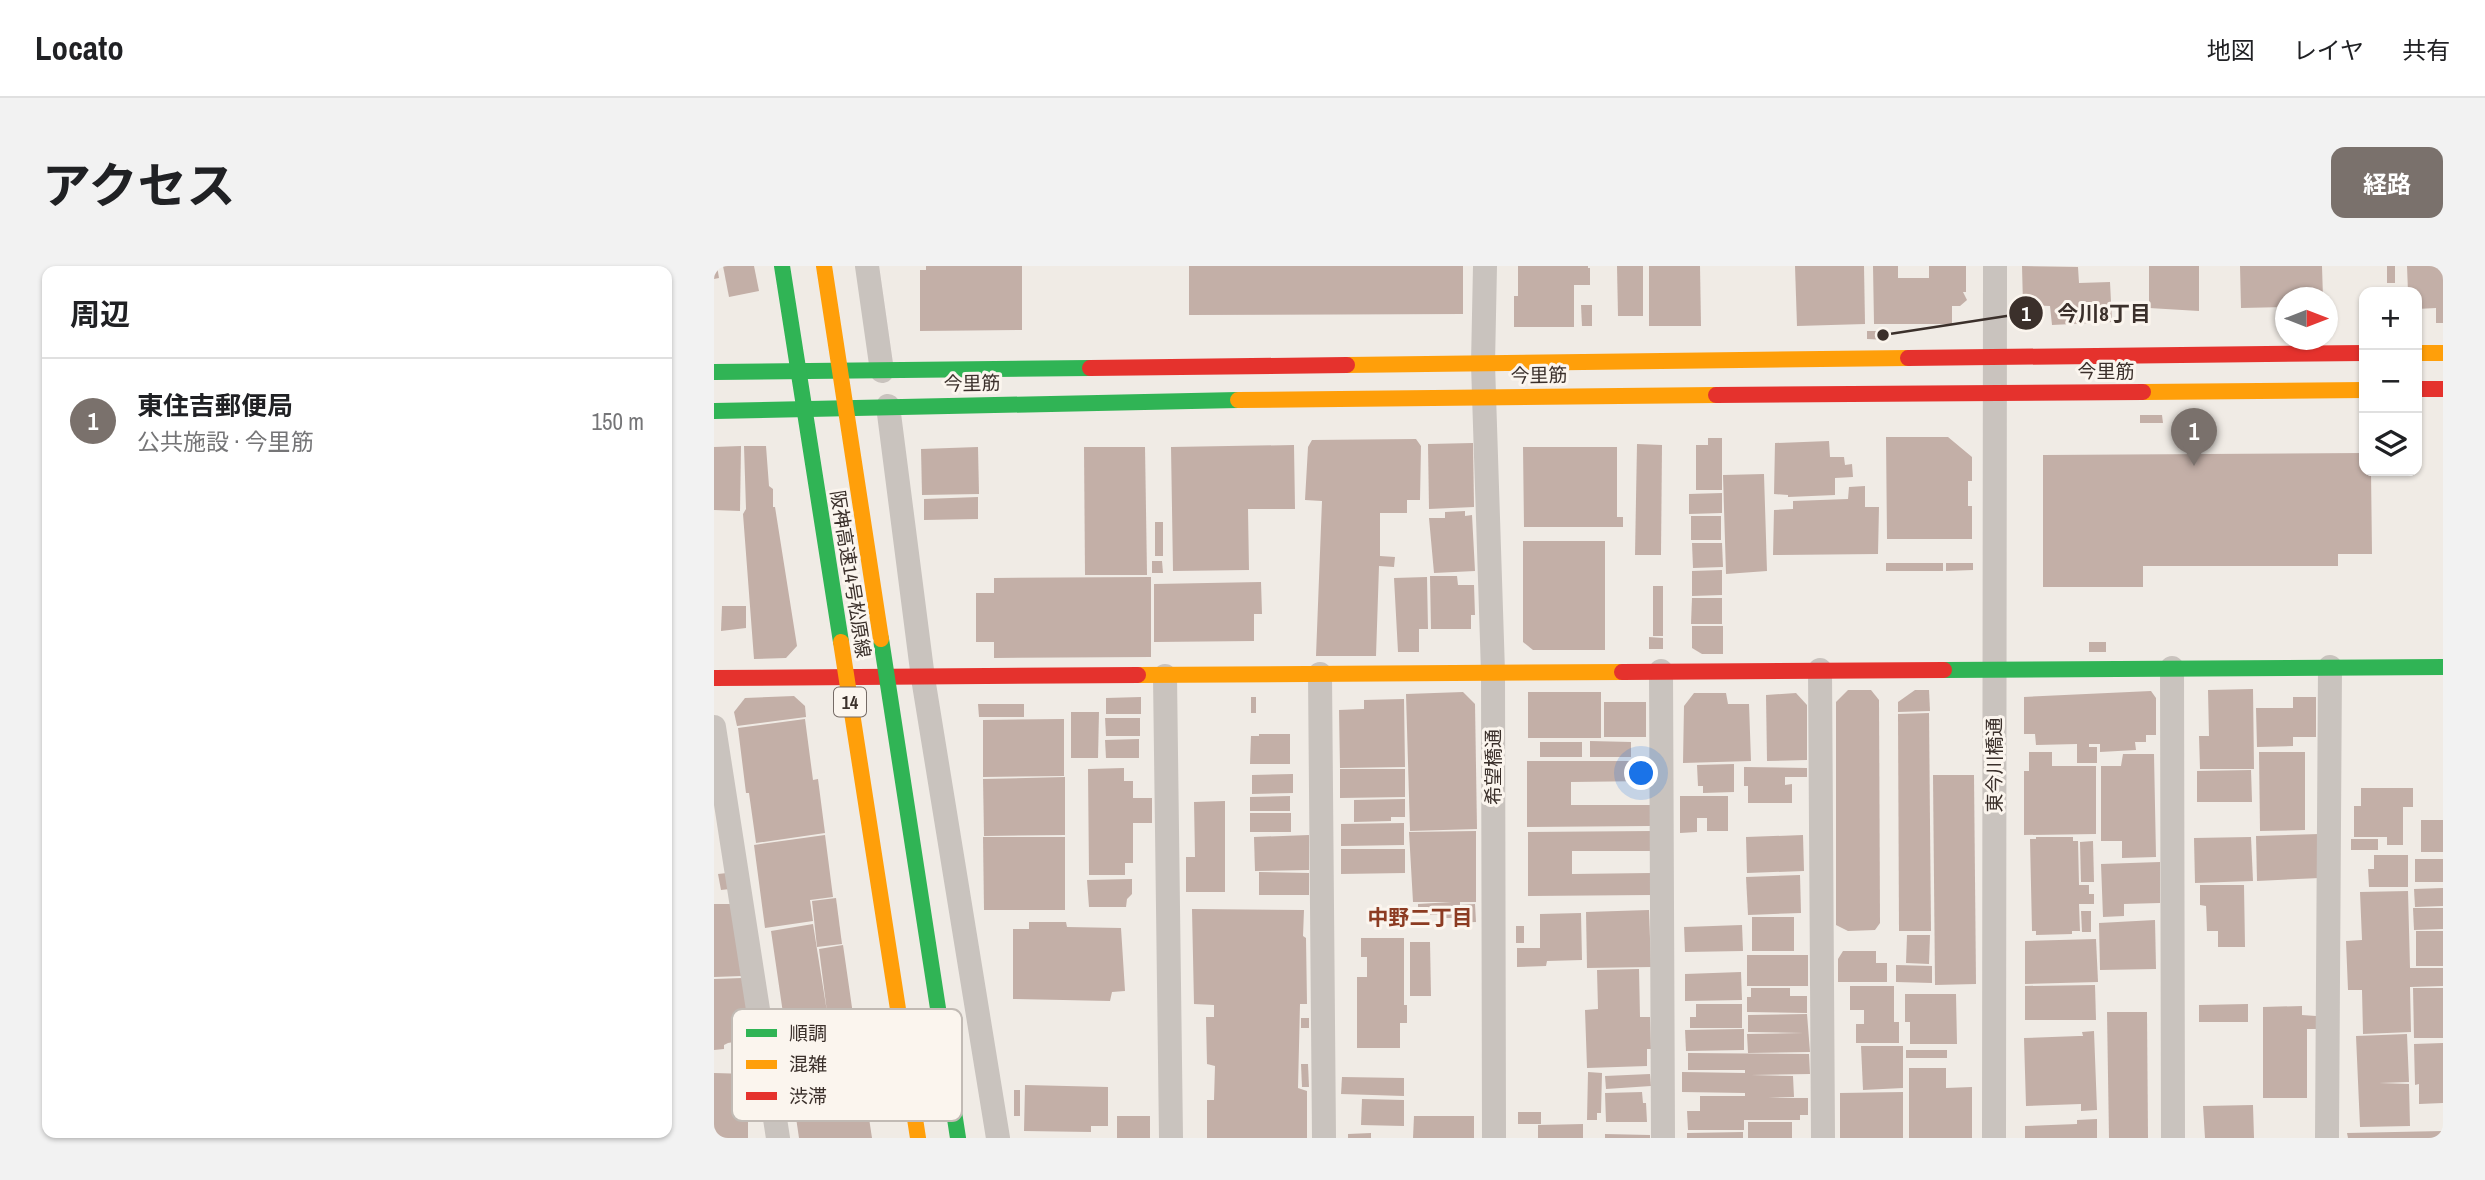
<!DOCTYPE html>
<html lang="ja">
<meta charset="utf-8">
<style>
body{margin:0;font-family:"Archivo Narrow","Noto Sans JP",sans-serif;background:#f2f2f2;color:#202124}
.controls{position:absolute;right:21px;top:21px;display:grid;overflow:hidden;border-radius:14px;box-shadow:0 2px 5px #0004}
.controls button{width:63px;height:63px;display:grid;place-items:center;padding:0;border:0;border-bottom:2px solid #e0e0e0;background:#fff;color:#202124;font:35px sans-serif}
.compass{position:absolute;left:1561px;top:21px;width:63px;height:63px;border-radius:50%;background:#fff;box-shadow:0 2px 5px #0004;rotate:90deg}
.you{position:absolute;left:928px;top:508px;width:24px;height:24px;margin:-18px;border:5px solid #fff;border-radius:50%;background:#1a73e8;box-shadow:0 0 0 10px #1a73e833}
.badge{display:grid;place-items:center;width:46px;height:46px;border-radius:50%;background:#7a716c;color:#fff;font-size:23px;font-weight:700}
.pin{position:absolute;translate:-50% -58px;filter:drop-shadow(0 2px 4px #0008)}
.pin::after{content:'';position:absolute;top:37px;width:24px;height:21px;background:inherit;clip-path:polygon(0 0,100% 0,50% 100%)}
.list{margin:0;padding:0;list-style:none}
h2{display:flex;justify-content:space-between;align-items:center;height:91px;margin:0;padding:0 28px;font-size:30px}
h2 small{font-size:23px;font-weight:400;color:#757577}
.list li{display:grid;grid-template-columns:46px 1fr auto;gap:21px;align-items:center;box-sizing:border-box;height:126px;padding:0 28px;border-top:2px solid #e0e0e0}
.list b{display:block;font-size:26px;white-space:nowrap}
.list p{margin:0;font-size:23px;white-space:nowrap;color:#757577}
.list em{font-size:23px;font-style:normal;color:#757577}
.icon{flex:none;width:38px;height:38px;fill:none;stroke:currentColor;stroke-width:2;stroke-linecap:round;stroke-linejoin:round}
.map{position:relative;flex:none;width:1729px;height:872px;overflow:hidden;border-radius:14px}
header{display:flex;align-items:center;gap:42px;box-sizing:border-box;height:98px;padding:0 35px;background:#fff;border-bottom:2px solid #e0e0e0}
header strong{font-size:33px}
nav{display:flex;gap:38px;margin-inline-start:auto;font-size:24px}
.intro{display:flex;align-items:center;justify-content:space-between;box-sizing:border-box;height:168px;padding:0 42px}
h1{margin:0;font-size:49px}
.button{padding:18px 32px;border-radius:14px;background:#7a716c;color:#fff;font-size:24px;font-weight:700}
main{display:flex;gap:42px;padding:0 42px}
aside{flex:1;background:#fff;border-radius:14px;box-shadow:0 2px 5px #0004}
.map>svg:first-child{display:block}
.building{fill:#c3afa7}
.lines{fill:none;stroke-linecap:round;stroke-linejoin:round}
.street{stroke:#c9c3be;stroke-width:24}
.fast{stroke:#30b455;stroke-width:16}
.slow{stroke:#ff9f0a;stroke-width:16}
.jam{stroke:#e5322d;stroke-width:16}
.fast-bridge{stroke:#30b455;stroke-width:16}
.slow-bridge{stroke:#ff9f0a;stroke-width:16}
.labels{text-anchor:middle;dominant-baseline:central;stroke-width:6;stroke-linejoin:round;paint-order:stroke}
.shield{fill:#fbf5ee;stroke:#756b66;stroke-width:2}
.shield-label{font-size:18px;font-weight:bold;fill:#3b302b}
.street-label{font-size:19px;fill:#3b302b;stroke:#fbf5ee}
.neighbourhood-label{font-size:21px;font-weight:bold;fill:#8c3b22;stroke:#fbf5ee}
.key{fill:#fbf5ee;stroke:#c1bab4;stroke-width:2}
.key-label{font-size:19px;fill:#3b302b}
.leader{fill:none;stroke:#3b302b;stroke-width:2.5}
.callout-dot{fill:#3b302b;stroke:#fbf5ee;stroke-width:2.5}
.mark-label{font-size:21px;text-anchor:middle;font-weight:bold;fill:#fff}
.callout-label{font-size:21px;text-anchor:middle;font-weight:bold;fill:#3b302b;stroke:#fbf5ee;stroke-width:6;stroke-linejoin:round;paint-order:stroke}
</style>
<header>
<strong>Locato</strong>
<nav><a>地図</a><a>レイヤ</a><a>共有</a></nav>
</header>
<div class="intro"><h1>アクセス</h1><a class="button">経路</a></div>
<main>
<aside>
<h2>周辺<small></small></h2>
<ul class="list">
<li><span class="badge">1</span><div><b>東住吉郵便局</b><p>公共施設 · 今里筋</p></div><em>150 m</em></li>
</ul>
</aside>
<div class="map">
<svg width="1729" height="872" viewBox="0 0 1729 872">
<rect width="100%" height="100%" fill="#f0ebe5"/>
<g class="building">
<polygon points="0,0 3,0 5,12 0,13"/>
<polygon points="9,0 40,0 45,25 15,31"/>
<polygon points="212,0 308,0 308,64 206,65 206,4 212,4"/>
<polygon points="475,0 749,0 749,48 475,49"/>
<polygon points="804,0 874,0 874,2 876,2 876,19 860,19 860,61 800,61 800,30 804,30"/>
<polygon points="903,0 929,0 929,50 904,50"/>
<polygon points="935,0 986,0 987,60 935,60"/>
<polygon points="1081,0 1150,0 1151,58 1083,60"/>
<polygon points="1159,0 1184,0 1184,12 1215,12 1215,0 1252,0 1252,26 1249,26 1253,34 1246,40 1238,40 1238,58 1160,58"/>
<polygon points="1308,0 1364,1 1365,17 1396,16 1398,56 1338,59 1336,40 1309,39"/>
<polygon points="1435,0 1485,0 1485,45 1435,42"/>
<polygon points="1526,0 1608,0 1609,32 1572,32 1572,41 1527,42"/>
<rect x="1673" y="0" width="8" height="17"/>
<polygon points="1693,0 1729,0 1729,57 1722,57 1722,42 1703,43 1703,26 1694,26"/>
<rect x="1673" y="23" width="16" height="3"/>
<polygon points="867,39 878,39 878,60 868,60"/>
<polygon points="1153,65 1175,65 1175,74 1153,73"/>
<polygon points="1426,149 1448,149 1449,157 1426,157"/>
<polygon points="1172,171 1234,171 1258,191 1258,215 1254,215 1254,240 1258,240 1258,273 1173,273"/>
<polygon points="994,172 1008,172 1008,224 982,224 982,179 994,179"/>
<polygon points="702,173 707,180 706,234 693,234 693,247 666,247 666,290 681,291 680,301 665,300 662,390 602,390 608,235 591,234 594,181 598,174"/>
<polygon points="1115,175 1116,191 1130,191 1131,199 1138,198 1139,211 1121,212 1121,229 1074,231 1074,229 1060,228 1061,177"/>
<polygon points="759,177 760,241 715,243 714,178"/>
<polygon points="923,178 948,179 947,289 921,289"/>
<polygon points="580,179 581,243 534,243 535,304 459,305 457,181"/>
<polygon points="27,180 26,245 0,244 0,181"/>
<polygon points="30,180 52,180 55,220 59,223 59,241 61,241 83,380 72,392 40,393 29,248 32,243"/>
<polygon points="264,181 265,228 208,229 207,183"/>
<polygon points="370,181 431,181 433,309 371,309"/>
<polygon points="809,181 903,181 903,251 909,251 909,261 810,261"/>
<polygon points="1650,187 1650,205 1657,205 1658,288 1624,288 1624,300 1429,300 1429,321 1329,321 1329,189"/>
<polygon points="1050,208 1053,305 1012,308 1009,209"/>
<polygon points="1151,220 1151,241 1165,241 1164,288 1059,289 1060,244 1079,243 1079,235 1134,233 1135,221"/>
<polygon points="1008,227 1008,247 975,248 975,228"/>
<polygon points="264,231 264,253 210,254 210,233"/>
<polygon points="751,245 751,250 758,249 761,305 720,307 715,252 731,252 731,246"/>
<rect x="977" y="250" width="30" height="24"/>
<rect x="441" y="256" width="8" height="34"/>
<polygon points="809,275 891,275 891,384 819,384 809,376"/>
<polygon points="978,277 1008,277 1009,301 979,302"/>
<polygon points="438,295 448,295 449,307 438,307"/>
<rect x="1172" y="297" width="57" height="8"/>
<polygon points="1232,297 1259,297 1259,304 1232,305"/>
<polygon points="1008,304 1008,329 978,330 978,305"/>
<polygon points="716,310 743,310 744,319 760,319 761,349 757,349 757,363 717,363"/>
<polygon points="437,311 437,391 280,392 280,376 262,376 262,327 280,327 280,312"/>
<polygon points="713,311 714,363 705,363 705,386 684,386 680,312"/>
<polygon points="547,316 548,348 540,348 540,375 440,376 440,318"/>
<rect x="939" y="320" width="10" height="50"/>
<polygon points="978,332 1008,332 1008,358 977,358"/>
<polygon points="8,340 32,340 32,362 7,365"/>
<polygon points="978,360 1009,360 1009,388 988,388 978,382"/>
<polygon points="935,371 949,372 949,383 935,383"/>
<rect x="1375" y="376" width="17" height="10"/>
<polygon points="1539,423 1540,503 1486,503 1485,470 1495,470 1494,424"/>
<polygon points="1134,424 1157,424 1165,434 1166,657 1161,664 1134,665 1122,659 1122,436"/>
<polygon points="1201,424 1215,424 1216,445 1184,446 1184,436"/>
<polygon points="1437,425 1442,432 1442,469 1432,469 1432,476 1421,476 1422,484 1386,486 1386,478 1375,478 1375,481 1383,481 1383,497 1363,497 1363,478 1322,479 1321,468 1310,468 1310,431"/>
<polygon points="749,426 761,438 763,563 696,565 692,428"/>
<rect x="814" y="426" width="73" height="46"/>
<polygon points="980,427 1012,427 1014,438 1035,438 1037,495 969,497 970,440"/>
<polygon points="1082,427 1093,439 1093,494 1053,495 1052,429"/>
<polygon points="80,430 91,440 92,451 23,460 20,446 31,432"/>
<polygon points="427,431 427,448 392,448 392,432"/>
<rect x="537" y="431" width="5" height="16"/>
<polygon points="1579,431 1602,431 1602,471 1579,471 1579,480 1543,481 1542,442 1579,442"/>
<polygon points="690,433 691,501 626,502 625,444 650,443 650,434"/>
<rect x="890" y="436" width="42" height="35"/>
<polygon points="264,438 310,438 310,451 265,451"/>
<polygon points="357,446 385,446 384,492 357,492"/>
<polygon points="1215,447 1217,665 1185,665 1184,448"/>
<polygon points="391,452 426,452 426,470 392,470"/>
<polygon points="91,453 99,514 104,513 111,567 42,577 35,527 32,527 24,462"/>
<polygon points="350,453 350,510 269,511 269,454"/>
<polygon points="545,468 576,468 576,498 536,498 537,470 545,470"/>
<polygon points="425,473 425,492 392,492 391,474"/>
<polygon points="876,475 917,476 917,491 876,491"/>
<rect x="826" y="476" width="42" height="15"/>
<polygon points="1315,486 1338,486 1338,500 1382,500 1382,568 1310,569 1310,505 1315,505"/>
<polygon points="1545,486 1591,486 1591,564 1546,565"/>
<polygon points="1409,488 1440,488 1442,591 1408,592 1408,575 1387,575 1387,500 1407,500"/>
<polygon points="813,495 934,495 935,515 857,516 857,539 936,539 936,560 813,561"/>
<polygon points="1020,498 1020,526 989,527 989,520 984,520 983,499"/>
<polygon points="1030,501 1093,502 1093,511 1071,511 1071,519 1078,518 1078,537 1034,537 1034,520 1030,520"/>
<polygon points="410,502 410,515 419,515 419,532 438,532 438,557 419,557 419,597 411,597 411,609 375,609 374,503"/>
<polygon points="626,503 691,503 691,531 626,532"/>
<polygon points="1537,504 1538,536 1483,536 1483,505"/>
<polygon points="579,508 579,527 538,528 538,509"/>
<polygon points="1219,509 1260,509 1262,718 1221,719"/>
<polygon points="351,511 351,569 270,570 269,513"/>
<polygon points="1647,522 1699,522 1699,541 1689,541 1689,579 1673,579 1673,571 1640,571 1640,540 1647,540"/>
<polygon points="576,530 576,545 536,545 536,531"/>
<polygon points="966,530 1014,530 1014,565 993,565 993,552 983,552 983,566 966,567"/>
<polygon points="691,533 691,551 677,551 677,555 640,556 640,534"/>
<polygon points="511,535 511,626 472,626 472,591 481,591 480,536"/>
<rect x="536" y="547" width="41" height="19"/>
<rect x="1707" y="554" width="22" height="32"/>
<polygon points="690,557 690,579 627,580 627,558"/>
<polygon points="762,565 762,636 746,636 746,639 761,638 762,656 738,657 738,652 725,652 725,649 704,649 704,638 738,636 699,636 695,566"/>
<polygon points="937,565 937,585 858,585 858,608 937,607 937,629 814,630 814,566"/>
<polygon points="1605,568 1606,612 1543,615 1542,570"/>
<polygon points="111,569 119,631 96,634 99,655 51,662 40,579"/>
<polygon points="595,569 595,604 541,605 540,571"/>
<polygon points="1089,569 1090,605 1033,607 1032,571"/>
<polygon points="269,571 351,571 351,644 270,644"/>
<polygon points="1322,571 1359,571 1359,575 1364,575 1365,619 1375,619 1375,628 1380,628 1380,638 1365,638 1366,665 1358,665 1358,668 1322,669 1322,665 1318,665 1316,573 1322,573"/>
<polygon points="1537,571 1539,615 1481,617 1480,572"/>
<rect x="1637" y="573" width="27" height="11"/>
<polygon points="1379,575 1380,616 1367,616 1366,576"/>
<polygon points="627,583 691,583 691,607 627,608"/>
<polygon points="1660,589 1694,589 1694,621 1655,621 1654,603 1660,603"/>
<rect x="1701" y="593" width="28" height="23"/>
<polygon points="1446,596 1446,637 1410,638 1410,650 1389,651 1387,598"/>
<polygon points="545,606 595,607 595,629 545,629"/>
<polygon points="13,607 16,623 7,624 4,608"/>
<polygon points="1086,609 1087,647 1034,649 1032,611"/>
<polygon points="418,613 418,628 413,633 412,641 375,641 373,614"/>
<polygon points="1486,619 1530,619 1531,681 1504,681 1504,665 1493,665 1492,640 1486,639"/>
<polygon points="1729,622 1729,640 1701,641 1700,623"/>
<polygon points="1694,625 1696,702 1729,702 1729,720 1696,721 1697,766 1649,768 1648,724 1634,724 1632,675 1648,674 1646,626"/>
<polygon points="122,632 128,678 103,681 98,635"/>
<polygon points="0,638 18,638 28,710 0,711"/>
<polygon points="1699,642 1729,642 1729,663 1700,664"/>
<polygon points="478,643 590,644 589,670 592,672 593,738 586,738 584,822 593,825 593,872 493,872 493,834 500,834 501,800 493,798 492,751 500,751 500,739 480,738"/>
<polygon points="935,644 937,701 873,702 872,646"/>
<polygon points="1367,645 1377,645 1377,666 1368,666"/>
<polygon points="867,647 868,694 833,695 832,700 803,701 803,682 826,682 826,648"/>
<rect x="1038" y="651" width="42" height="34"/>
<polygon points="1441,654 1442,703 1386,704 1385,657"/>
<polygon points="315,656 352,656 353,661 407,662 411,725 398,726 396,735 299,733 299,663 315,663"/>
<polygon points="99,658 113,746 105,683 129,679 144,783 76,795 57,665"/>
<polygon points="1028,659 1029,685 971,686 970,661"/>
<rect x="802" y="660" width="8" height="17"/>
<rect x="1702" y="665" width="27" height="35"/>
<polygon points="1193,669 1216,669 1215,698 1192,697"/>
<polygon points="647,672 690,672 690,739 693,739 693,757 686,757 686,782 643,782 643,711 653,711 653,691 647,691"/>
<polygon points="1382,673 1384,716 1311,718 1311,675"/>
<polygon points="696,676 716,676 717,730 696,730"/>
<polygon points="1129,685 1162,685 1162,697 1173,697 1173,716 1124,716 1124,693"/>
<rect x="1033" y="689" width="61" height="31"/>
<polygon points="1182,699 1218,700 1218,717 1182,716"/>
<polygon points="925,703 926,751 936,751 937,783 933,783 933,800 873,802 871,744 884,743 883,704"/>
<polygon points="1027,706 1028,734 971,735 971,708"/>
<polygon points="28,712 37,773 14,777 10,779 10,783 0,784 0,713"/>
<polygon points="1381,719 1382,754 1311,754 1311,720"/>
<polygon points="1136,720 1180,720 1180,756 1185,756 1185,777 1142,777 1142,758 1150,758 1150,744 1136,744"/>
<polygon points="1037,722 1076,722 1076,730 1093,730 1093,747 1033,746 1033,731 1037,731"/>
<polygon points="1699,722 1729,722 1729,772 1700,772"/>
<polygon points="1191,728 1242,728 1243,778 1196,778 1196,756 1191,756"/>
<polygon points="982,738 1028,738 1028,762 976,762 976,751 982,751"/>
<polygon points="1534,738 1534,756 1485,756 1485,739"/>
<polygon points="1588,740 1588,749 1602,750 1602,763 1593,763 1593,832 1549,832 1549,741"/>
<polygon points="1393,746 1433,746 1434,872 1395,872"/>
<polygon points="1093,748 1096,786 1034,787 1033,768 1090,767 1034,766 1034,749"/>
<rect x="587" y="752" width="8" height="10"/>
<polygon points="1030,763 1030,784 972,785 971,764"/>
<polygon points="1380,765 1383,844 1367,845 1367,838 1312,840 1310,772 1365,770 1369,770 1368,766"/>
<polygon points="1693,768 1695,816 1665,817 1695,818 1696,860 1646,861 1642,770"/>
<polygon points="1729,777 1729,837 1705,838 1705,818 1701,819 1700,778"/>
<polygon points="1147,780 1189,780 1189,822 1149,824"/>
<rect x="1192" y="784" width="41" height="8"/>
<polygon points="145,786 158,872 85,872 74,797"/>
<polygon points="974,787 1095,788 1096,808 1037,809 1079,810 1080,831 1054,832 1094,832 1094,849 1086,849 1086,854 1030,854 1030,864 974,864 973,845 986,845 986,830 1031,830 1031,827 968,826 968,806 1031,807 1031,804 974,804"/>
<polygon points="587,798 594,798 595,821 588,821"/>
<polygon points="1195,802 1232,802 1232,822 1258,821 1258,872 1195,872"/>
<polygon points="874,806 888,807 887,847 883,847 883,854 873,854"/>
<polygon points="0,807 34,808 34,872 0,872"/>
<polygon points="936,808 937,820 892,823 891,810"/>
<polygon points="628,811 690,812 690,830 627,828"/>
<polygon points="311,819 394,821 394,860 377,860 377,866 310,865"/>
<rect x="300" y="824" width="6" height="26"/>
<polygon points="928,826 929,837 932,837 933,856 892,856 891,827"/>
<polygon points="1189,826 1189,872 1126,872 1126,827"/>
<polygon points="648,833 690,834 690,860 647,859"/>
<polygon points="1539,839 1540,872 1491,872 1489,840"/>
<rect x="804" y="846" width="23" height="12"/>
<rect x="403" y="850" width="33" height="22"/>
<polygon points="700,850 760,850 760,872 699,872"/>
<polygon points="1383,853 1383,872 1311,872 1311,860 1363,858 1363,854"/>
<rect x="1034" y="856" width="44" height="16"/>
<polygon points="869,858 869,872 824,872 824,859"/>
<polygon points="1729,865 1729,872 1634,872 1633,867"/>
<polygon points="1029,866 1029,872 973,872 973,867"/>
<polygon points="657,867 657,872 634,872 634,868"/>
<polygon points="891,868 936,869 936,872 891,872"/>
</g>
<g class="lines">
<g class="street">
<polyline points="153,0 168,105"/>
<polyline points="771,0 769,98 779,406 780,872"/>
<polyline points="174,140 209,412 284,872"/>
<polyline points="1458,402 1459,872"/>
<polyline points="1106,404 1109,872"/>
<polyline points="947,405 949,872"/>
<polyline points="606,408 610,872"/>
<polyline points="451,410 457,872"/>
<polyline points="0,461 64,872"/>
<polyline points="1280,872 1281,0"/>
<polyline points="1613,872 1616,401"/>
</g>
<g class="fast">
<polyline points="0,106 376,102"/>
<polyline points="0,145 524,134"/>
<polyline points="1230,404 1729,401"/>
</g>
<g class="slow">
<polyline points="1703,87 1729,87"/>
<polyline points="633,99 1194,92"/>
<polyline points="1429,126 1650,124"/>
<polyline points="524,134 1002,129"/>
<polyline points="424,409 908,406"/>
</g>
<g class="jam">
<polyline points="1194,92 1650,87"/>
<polyline points="376,102 633,99"/>
<polyline points="1703,123 1729,123"/>
<polyline points="1002,129 1429,126"/>
<polyline points="908,406 1230,404"/>
<polyline points="0,412 424,409"/>
</g>
<g class="fast-bridge">
<polyline points="68,0 127,376"/>
<polyline points="167,373 244,872"/>
</g>
<g class="slow-bridge">
<polyline points="110,0 167,373"/>
<polyline points="127,376 204,872"/>
</g>
</g>
<g class="labels">
<rect class="shield" x="120" y="421.5" width="32" height="29" rx="5"/>
<g class="shield-label">
<text x="136" y="436">14</text>
</g>
<g class="street-label">
<text x="1392" y="105">今里筋</text>
<text transform="translate(825 109) rotate(-1)">今里筋</text>
<text transform="translate(258 117) rotate(-1)">今里筋</text>
<text transform="translate(137 308) rotate(81)">阪神高速14号松原線</text>
<text transform="translate(1280 499) rotate(-90)">東今川橋通</text>
<text transform="translate(779 501) rotate(-90)">希望橋通</text>
</g>
<g class="neighbourhood-label">
<text x="706" y="651">中野二丁目</text>
</g>
</g>
<rect x="18" y="743" width="230" height="112" rx="10" class="key"/>
<rect x="32" y="763" width="31" height="8" fill="#30b455"/>
<rect x="32" y="794" width="31" height="9" fill="#ff9f0a"/>
<rect x="32" y="826" width="31" height="8" fill="#e5322d"/>
<g class="key-label">
<text x="75" y="774">順調</text>
<text x="75" y="805">混雑</text>
<text x="75" y="837">渋滞</text>
</g>
<path class="leader" d="M1169 69L1312 47"/>
<g class="callout-dot">
<circle cx="1169" cy="69" r="7"/>
<circle cx="1312" cy="47" r="18"/>
</g>
<g class="mark-label">
<text x="1312" y="55">1</text>
</g>
<g class="callout-label">
<text x="1390" y="55">今川8丁目</text>
</g>
</svg>
<div class="controls">
<button>+</button>
<button>−</button>
<button><svg class="icon" aria-label="layers" viewBox="0 0 24 24"><path d="M12 4l9 5-9 5-9-5zM3 14l9 5 9-5"/></svg></button>
</div>
<svg class="compass" viewBox="-18 -18 36 36"><path d="M0-13l5 13h-10z" fill="#e53935"/><path d="M0 13l5-13h-10z" fill="#757577"/></svg>
<div class="you"></div>
<div class="pin badge" style="left:1480px;top:200px">1</div>
</div>
</main>
